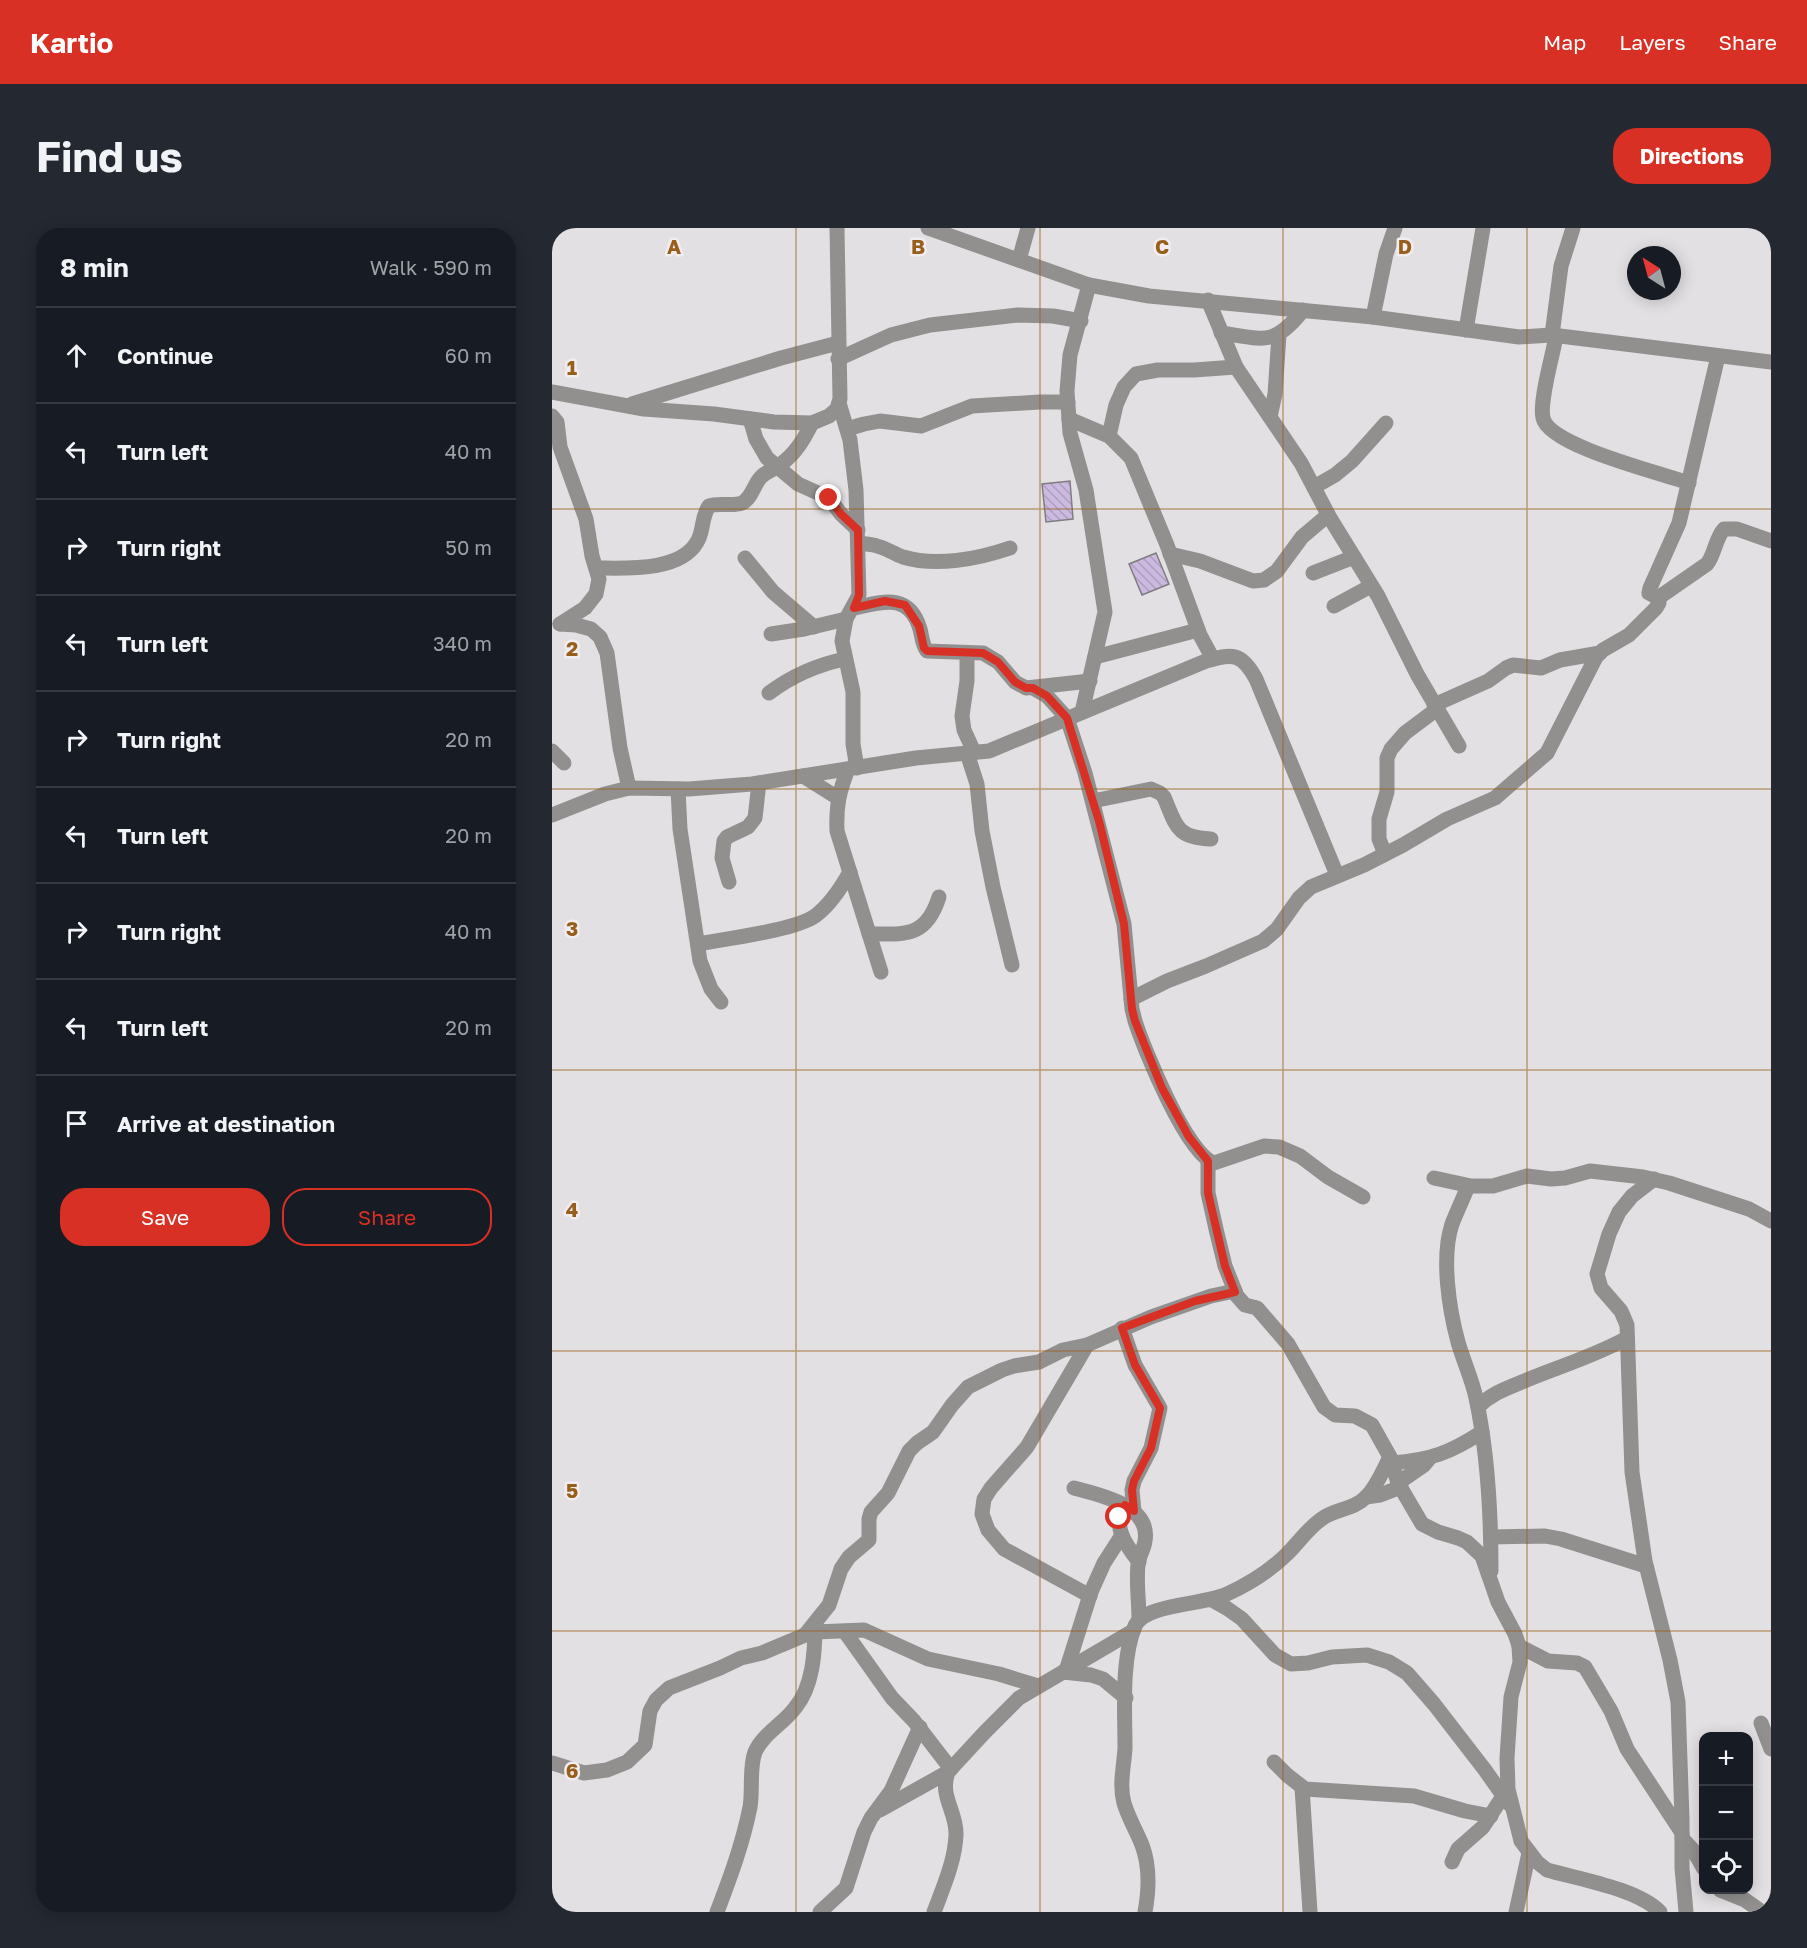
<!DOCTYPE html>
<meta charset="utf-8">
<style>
body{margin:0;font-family:"Golos Text",sans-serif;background:#242831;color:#f1f3f6}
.controls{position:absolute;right:18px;bottom:18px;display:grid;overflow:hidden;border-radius:12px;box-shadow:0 3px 15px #0003}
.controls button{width:54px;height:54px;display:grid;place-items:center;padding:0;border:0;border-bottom:2px solid #363941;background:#171b24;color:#f1f3f6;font:30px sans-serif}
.compass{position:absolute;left:1075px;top:18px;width:54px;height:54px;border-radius:50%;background:#171b24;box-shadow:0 3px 15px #0003;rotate:324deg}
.stop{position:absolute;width:18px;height:18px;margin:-14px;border:4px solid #d93025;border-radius:50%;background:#fff}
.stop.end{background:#d93025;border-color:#fff;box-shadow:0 2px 6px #0008}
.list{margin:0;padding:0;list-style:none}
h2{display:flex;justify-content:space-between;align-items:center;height:78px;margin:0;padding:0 24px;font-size:26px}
h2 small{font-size:20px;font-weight:400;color:#9ea1a6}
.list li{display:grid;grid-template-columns:39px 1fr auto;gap:18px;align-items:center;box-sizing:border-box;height:96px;padding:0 24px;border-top:2px solid #363941}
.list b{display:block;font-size:22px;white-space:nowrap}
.list em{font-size:20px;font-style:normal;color:#9ea1a6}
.actions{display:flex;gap:12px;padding:18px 24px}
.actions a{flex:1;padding:14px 0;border:2px solid #d93025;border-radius:24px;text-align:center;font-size:21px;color:#d93025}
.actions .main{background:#d93025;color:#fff}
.icon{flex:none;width:33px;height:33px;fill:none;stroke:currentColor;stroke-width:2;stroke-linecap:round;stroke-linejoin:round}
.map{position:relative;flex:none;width:1219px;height:1684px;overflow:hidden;border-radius:24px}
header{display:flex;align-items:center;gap:36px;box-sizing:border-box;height:84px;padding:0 30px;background:#d93025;color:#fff}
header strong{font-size:28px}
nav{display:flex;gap:33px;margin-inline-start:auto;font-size:21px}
.intro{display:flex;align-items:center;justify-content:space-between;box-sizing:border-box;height:144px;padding:0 36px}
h1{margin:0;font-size:42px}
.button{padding:15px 27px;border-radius:24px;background:#d93025;color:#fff;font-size:21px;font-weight:700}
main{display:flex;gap:36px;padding:0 36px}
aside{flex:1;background:#171b24;border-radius:24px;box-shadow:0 3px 15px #0003}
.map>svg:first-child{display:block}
.building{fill:url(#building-back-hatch);stroke:#7f7d81;stroke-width:1.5}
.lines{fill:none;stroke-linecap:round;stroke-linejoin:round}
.minor{stroke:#91908f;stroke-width:15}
.route{stroke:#d93025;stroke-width:8}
.grid{fill:none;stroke:#975f1b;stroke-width:1.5;stroke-opacity:0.55}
.grid-label{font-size:20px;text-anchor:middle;font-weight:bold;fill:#975f1b;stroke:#f1edf0;stroke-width:5;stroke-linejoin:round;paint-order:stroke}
</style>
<header>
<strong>Kartio</strong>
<nav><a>Map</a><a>Layers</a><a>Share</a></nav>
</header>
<div class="intro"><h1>Find us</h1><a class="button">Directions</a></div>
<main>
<aside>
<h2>8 min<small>Walk · 590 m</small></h2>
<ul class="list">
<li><svg class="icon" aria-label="ahead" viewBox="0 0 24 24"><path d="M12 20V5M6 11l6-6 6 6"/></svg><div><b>Continue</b></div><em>60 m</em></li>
<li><svg class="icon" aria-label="left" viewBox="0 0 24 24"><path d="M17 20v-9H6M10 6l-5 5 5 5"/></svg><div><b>Turn left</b></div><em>40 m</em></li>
<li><svg class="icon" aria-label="right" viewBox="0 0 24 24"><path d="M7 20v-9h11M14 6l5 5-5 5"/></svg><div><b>Turn right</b></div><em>50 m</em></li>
<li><svg class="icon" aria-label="left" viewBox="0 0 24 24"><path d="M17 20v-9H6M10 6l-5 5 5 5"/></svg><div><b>Turn left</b></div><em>340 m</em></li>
<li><svg class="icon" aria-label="right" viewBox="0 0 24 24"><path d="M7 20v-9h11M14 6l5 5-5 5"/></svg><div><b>Turn right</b></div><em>20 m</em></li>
<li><svg class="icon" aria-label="left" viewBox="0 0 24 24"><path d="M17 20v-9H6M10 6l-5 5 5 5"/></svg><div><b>Turn left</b></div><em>20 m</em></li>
<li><svg class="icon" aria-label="right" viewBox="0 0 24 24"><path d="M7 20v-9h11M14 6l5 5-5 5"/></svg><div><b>Turn right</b></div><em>40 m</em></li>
<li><svg class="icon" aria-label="left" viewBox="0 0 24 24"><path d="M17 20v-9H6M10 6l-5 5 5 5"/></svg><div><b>Turn left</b></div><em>20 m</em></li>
<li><svg class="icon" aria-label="arrive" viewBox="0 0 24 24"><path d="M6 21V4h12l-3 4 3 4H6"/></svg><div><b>Arrive at destination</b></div></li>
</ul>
<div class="actions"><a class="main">Save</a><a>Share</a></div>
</aside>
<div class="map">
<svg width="1219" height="1684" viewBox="0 0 1219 1684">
<defs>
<pattern id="building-back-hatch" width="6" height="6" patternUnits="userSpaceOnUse" patternTransform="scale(1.5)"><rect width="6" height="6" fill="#cbb9df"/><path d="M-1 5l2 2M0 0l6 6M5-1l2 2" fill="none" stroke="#ae9ebf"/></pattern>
</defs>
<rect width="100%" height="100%" fill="#e3e0e3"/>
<g class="building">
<polygon points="518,253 521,291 494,294 490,256"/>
<polygon points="604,325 617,356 590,367 577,336"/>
</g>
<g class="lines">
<g class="minor">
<polyline points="376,0 537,57 597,68 821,89 967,109 1000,107 1219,134"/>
<polyline points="467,32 476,0"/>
<polyline points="656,72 684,139 749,235 778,290 826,368 865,446 907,518"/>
<polyline points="821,89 834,26 843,0"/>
<polyline points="914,102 931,0"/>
<path d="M669,105c43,6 53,14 82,-23"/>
<polyline points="1000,107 1009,38 1021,0"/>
<path d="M1004,108c-3,19 -17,65 -13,82 6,28 118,55 146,65"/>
<polyline points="286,131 339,107 378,97 466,87 501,88 529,93"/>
<polyline points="0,164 92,181 162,186 222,194 260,195 277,188 285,181 288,171 285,0"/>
<polyline points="287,175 298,212 304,262 307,367 294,391 290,413 301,464 301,516 305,540"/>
<polyline points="80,176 229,130 286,115"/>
<polyline points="0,188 5,194 8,219 34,291 40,328 47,351 44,366 33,380 8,396"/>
<polyline points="718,189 723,166 727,107"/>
<polyline points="198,191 204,211 215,230 246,256 277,270 289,286 306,302"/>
<polyline points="517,191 557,208 579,230 615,317 648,407 661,431"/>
<polyline points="295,201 312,196 328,193 369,198 420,178 488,174 516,174"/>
<polyline points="557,208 564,177 572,159 584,146 606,142 642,142 684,139"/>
<polyline points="762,259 783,247 800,233 834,195"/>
<path d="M306,315c6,1 13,1 19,3 9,2 17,8 26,11 33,10 75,2 107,-9"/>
<polyline points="618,326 648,333 701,353 712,352 725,343 750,309 776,287"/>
<polyline points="193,330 221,364 262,399"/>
<path d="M44,340c29,0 84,4 101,-26 7,-11 4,-25 12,-36 10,-4 23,1 33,-3 10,-5 12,-19 19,-26 6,-6 14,-8 20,-13 15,-11 23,-25 31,-41"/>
<polyline points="761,345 802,329"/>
<path d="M1106,370l49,-34c8,-10 8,-25 17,-35h13l34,12"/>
<polyline points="782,378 819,358"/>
<path d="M302,380c28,-6 55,-16 66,21 2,7 2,16 7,22l56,2 15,9 17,20 11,6 64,-7"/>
<polyline points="8,396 24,397 39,401 48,409 55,425 68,520 77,560"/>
<polyline points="219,406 252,401 294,391"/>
<polyline points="415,425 415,453 410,488 412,502 422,524"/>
<polyline points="543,429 646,402"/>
<path d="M481,460l14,8 20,22 18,55 39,151 8,85 3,12c9,28 52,134 79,142l50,-17 15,1 21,9 28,21 35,20"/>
<path d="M217,465c24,-18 47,-28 76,-34"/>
<polyline points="882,477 936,453 954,440 961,437 989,440 1008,432 1048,425"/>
<polyline points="530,484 553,384 534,262 518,205 515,163 518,127 537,57"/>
<polyline points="0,523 12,535"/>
<polyline points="415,525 425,556 430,603 441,659 460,737"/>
<path d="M296,541c-9,23 -12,37 -11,62l44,141"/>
<polyline points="251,548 286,570"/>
<polyline points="126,561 128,601 148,733 159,761 169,774"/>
<path d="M541,573l58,-12 9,4 4,4c12,28 12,41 47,42"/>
<path d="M0,587l53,-21 24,-6 60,1 63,-5 164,-26 73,-7 217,-90c27,-8 36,-8 50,18l81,196"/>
<polyline points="833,626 827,611 827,591 835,564 835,530 839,521 853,505 885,481"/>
<polyline points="177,654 170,630 172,613 175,609 196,599 203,590 207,555"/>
<path d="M317,706c36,0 57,4 70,-37"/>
<path d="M146,716c26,-5 98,-14 117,-28 15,-11 26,-28 35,-44"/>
<polyline points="579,771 615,753 654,738 711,713 725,701 747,670 759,659 812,637 851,617 895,591 943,570 995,525 1044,429 1051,422 1077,407 1104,380 1107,375 1106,370 1097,365 1098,360 1127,295 1166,128"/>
<path d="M656,933v32l8,36 9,37 12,30 8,9 12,3 31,36 36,63 11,8 20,1 17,9 18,32 8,26 24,41 16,8 20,6 9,4 15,14 16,46 17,32 4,12 1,16 -9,35 -4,61 1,31 13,52 16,21 10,8c32,9 91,19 113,42"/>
<polyline points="882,950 919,958 941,958 975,948 999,951 1013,950 1038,943 1091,949 1117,955 1197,981 1219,993"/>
<polyline points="1102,951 1080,968 1067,984 1057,1006 1045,1046 1049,1060 1069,1083 1075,1097 1080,1244 1093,1333 1118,1432 1126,1474 1130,1591 1130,1640 1134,1684"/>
<path d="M916,958c-5,13 -11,25 -16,38 -11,33 -3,85 6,118 5,18 14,37 18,56 12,56 15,116 15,173"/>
<polyline points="570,1100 583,1137 608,1180 599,1220 582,1253 580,1262 582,1283"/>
<polyline points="535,1117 475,1219 439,1260 432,1271 430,1286 436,1302 452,1321 538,1368"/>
<path d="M926,1179c13,-13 27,-18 44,-25 35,-15 71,-25 105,-44"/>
<path d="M840,1235c38,-3 58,-10 90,-31"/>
<polyline points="846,1255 872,1237 877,1231"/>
<path d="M522,1260c26,7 77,17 71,53 -1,8 -6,15 -7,23 -2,18 1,37 1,56"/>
<polyline points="814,1269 828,1267 849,1259"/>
<path d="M573,1277c-14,21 1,40 14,57"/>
<polyline points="939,1309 993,1308 1009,1311 1094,1338"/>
<polyline points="660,1372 676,1381 690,1391 723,1427 739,1436 756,1435 780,1429 815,1427 837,1434 855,1445 882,1476 933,1542 957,1576"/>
<polyline points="263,1404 312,1402 376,1431 447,1446 486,1458"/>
<polyline points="293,1404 340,1470 362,1493 399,1541"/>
<polyline points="967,1418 996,1433 1025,1435 1033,1439 1059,1483 1075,1521 1130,1605"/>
<polyline points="514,1443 539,1364 552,1335 570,1307"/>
<polyline points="511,1444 539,1447 551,1451 574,1470"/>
<polyline points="1209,1495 1219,1521"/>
<polyline points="722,1534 735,1547 753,1561 862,1568 913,1583 939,1588"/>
<polyline points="0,1535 32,1545 55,1542 75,1534 93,1517 98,1483 104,1472 117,1460 168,1440 189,1430 210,1425 253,1407 277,1377 289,1341 297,1329 317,1312 317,1291 319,1284 336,1265 357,1223 365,1215 381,1204 400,1177 416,1159 450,1142 462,1138 487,1134 511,1122 535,1117 599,1089 659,1068 683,1063"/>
<polyline points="750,1559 758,1684"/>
<polyline points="328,1582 396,1544"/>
<polyline points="1130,1610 1141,1622 1152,1641"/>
<polyline points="900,1634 906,1621 931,1599 951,1568"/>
<polyline points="1168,1662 1193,1672 1210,1684"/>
<path d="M165,1684c13,-34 26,-69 33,-105 3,-17 -1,-39 5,-55 8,-18 28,-28 40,-44 18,-21 20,-56 20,-83"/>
<polyline points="268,1684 294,1660 312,1604 319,1590 339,1563 368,1499"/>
<path d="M382,1684c9,-24 21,-51 22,-77 1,-24 -17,-38 -8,-63l37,-40 34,-34 114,-67"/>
<path d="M593,1684c4,-22 5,-46 -3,-67 -6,-15 -14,-28 -18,-42 -5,-18 0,-37 1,-55 0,-35 -4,-89 10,-122 10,-23 71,-21 92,-32 22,-10 44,-24 61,-41 11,-11 21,-26 35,-35 14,-10 31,-8 44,-22 10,-10 16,-26 23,-39"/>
<polyline points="964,1684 977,1625"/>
</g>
</g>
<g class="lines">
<polyline class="route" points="277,270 289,286 306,302 307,367 302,380 333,373 353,377 367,398 372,420 375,423 431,425 446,434 463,454 474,460 481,460 495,468 515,490 547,593 572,696 580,781 583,793 610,860 637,909 656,933 656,965 673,1038 683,1064 643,1073 570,1100 583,1137 608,1180 599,1220 582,1253 580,1262 582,1283 573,1277 567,1289"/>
</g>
<path class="grid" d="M244,0v1684M488,0v1684M731,0v1684M975,0v1684M0,281h1219M0,561h1219M0,842h1219M0,1123h1219M0,1403h1219"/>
<g class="grid-label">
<text x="122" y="26">A</text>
<text x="366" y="26">B</text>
<text x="610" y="26">C</text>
<text x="853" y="26">D</text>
<text x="20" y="147">1</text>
<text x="20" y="428">2</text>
<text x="20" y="708">3</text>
<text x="20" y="989">4</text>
<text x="20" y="1270">5</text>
<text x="20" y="1550">6</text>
</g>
</svg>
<div class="controls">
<button>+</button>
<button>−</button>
<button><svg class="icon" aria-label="locate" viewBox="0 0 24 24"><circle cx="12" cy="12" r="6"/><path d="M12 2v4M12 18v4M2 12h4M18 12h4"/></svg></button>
</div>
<svg class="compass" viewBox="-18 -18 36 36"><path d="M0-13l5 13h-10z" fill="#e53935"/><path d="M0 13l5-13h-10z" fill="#9ea1a6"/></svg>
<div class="stop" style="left:567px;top:1289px"></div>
<div class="stop end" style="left:277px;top:270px"></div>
</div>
</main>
